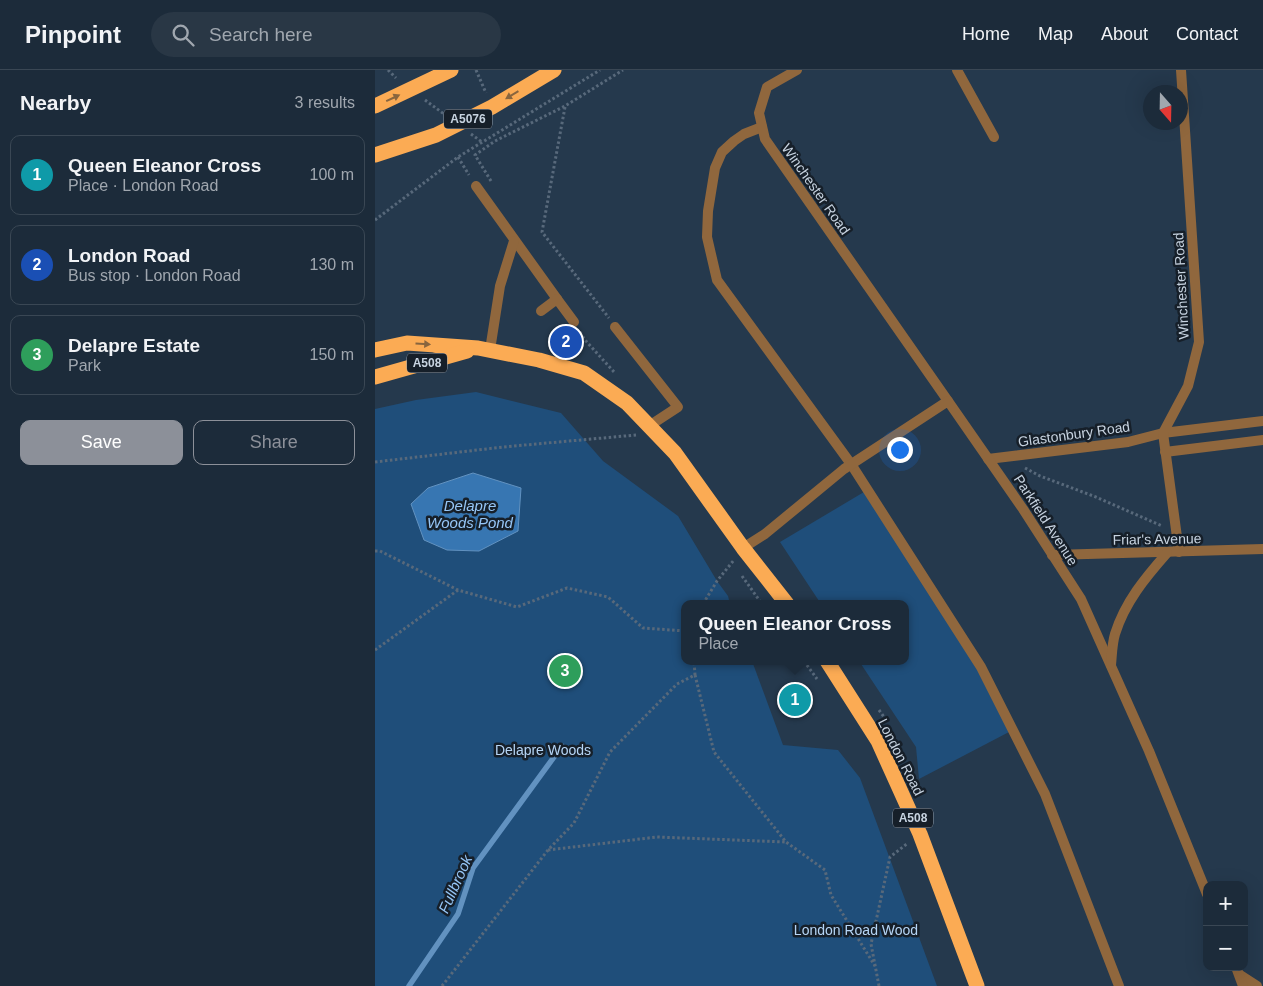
<!DOCTYPE html>
<meta charset="utf-8">
<style>
body{margin:0;font-family:Arial,sans-serif;background:#293745;color:#f1f3f6}
.controls{position:absolute;right:15px;bottom:15px;display:grid;overflow:hidden;border-radius:10px;box-shadow:0 5px 20px #0002}
.controls button{width:45px;height:45px;display:grid;place-items:center;padding:0;border:0;border-bottom:1px solid #3a4754;background:#1c2b3a;color:#f1f3f6;font:25px sans-serif}
.compass{position:absolute;left:768px;top:15px;width:45px;height:45px;border-radius:50%;background:#1c2b3a;box-shadow:0 5px 20px #0002;rotate:160deg}
.you{position:absolute;left:524px;top:379px;width:18px;height:18px;margin:-12px;border:4px solid #fff;border-radius:50%;background:#1a73e8;box-shadow:0 0 0 8px #1a73e833}
.badge{display:grid;place-items:center;width:32px;height:32px;border-radius:50%;background:#8c9099;color:#fff;font-size:16px;font-weight:700}
.pin{position:absolute;translate:-50% -50%;border:2px solid #fff;box-shadow:0 1px 5px #0006}
.popup{position:absolute;left:306px;top:530px;width:228px;height:65px;box-sizing:border-box;display:grid;place-content:center;border-radius:10px;background:#1c2b3a;filter:drop-shadow(0 1px 4px #0005);font-size:16px;white-space:nowrap;color:#a0a7af}
.popup b{font-size:19px;color:#f1f3f6}
.popup::after{content:'';position:absolute;left:50%;top:100%;margin-left:-10px;border:10px solid transparent;border-top-color:#1c2b3a}
.list{margin:0;padding:0;list-style:none}
h2{display:flex;justify-content:space-between;align-items:center;height:65px;margin:0;padding:0 20px;font-size:21px}
h2 small{font-size:16px;font-weight:400;color:#a0a7af}
.list li{display:grid;grid-template-columns:32px 1fr auto;gap:15px;align-items:center;box-sizing:border-box;height:80px;margin:0 10px 10px;padding:0 10px;border:1px solid #3a4754;border-radius:10px}
.list b{display:block;font-size:19px;white-space:nowrap}
.list p{margin:0;font-size:16px;white-space:nowrap;color:#a0a7af}
.list em{font-size:16px;font-style:normal;color:#a0a7af}
.actions{display:flex;gap:10px;padding:15px 20px}
.actions a{flex:1;padding:11px 0;border:1px solid #8c9099;border-radius:10px;text-align:center;font-size:18px;color:#8c9099}
.actions .main{background:#8c9099;color:#fff}
.icon{flex:none;width:28px;height:28px;fill:none;stroke:currentColor;stroke-width:2;stroke-linecap:round;stroke-linejoin:round}
.map{position:relative;flex:none;width:888px;height:916px;overflow:hidden}
header{display:flex;align-items:center;gap:30px;box-sizing:border-box;height:70px;padding:0 25px;background:#1c2b3a;border-bottom:1px solid #3a4754}
header strong{font-size:24px}
nav{display:flex;gap:28px;margin-inline-start:auto;font-size:18px}
.search{width:350px;height:45px;background:#293745;display:flex;align-items:center;gap:12px;box-sizing:border-box;padding:0 18px;border-radius:28px;color:#a0a7af;font-size:19px}
main{display:flex}
aside{flex:1;background:#1c2b3a}
.map>svg:first-child{display:block}
.green{fill:#1f4e7a}
.water{fill:#3776b2;stroke:#6292c0}
.lines{fill:none;stroke-linecap:round;stroke-linejoin:round}
.stream{stroke:#6292c0;stroke-width:5.5}
.path{stroke:#58697b;stroke-width:3;stroke-dasharray:2.5 2.5;stroke-linecap:butt}
.lane{stroke:#90673d;stroke-width:10}
.street{stroke:#90673d;stroke-width:10}
.highway{stroke:#fbab54;stroke-width:15}
.oneway{fill:#88653e}
.labels{text-anchor:middle;dominant-baseline:central;stroke-width:5;stroke-linejoin:round;paint-order:stroke}
.shield{fill:#161f29;stroke:#929da9;stroke-width:1}
.shield-label{font-size:12px;font-weight:bold;fill:#c7d3e0}
.street-label{font-size:14px;fill:#c7d3e0;stroke:#161f29}
.park-label{font-size:14px;fill:#b5d5f6;stroke:#161f29}
.water-label{font-size:15px;font-style:italic;fill:#96c6f7;stroke:#161f29}
</style>
<header>
<strong>Pinpoint</strong>
<div class="search"><svg class="icon" aria-label="search" viewBox="0 0 24 24"><circle cx="10" cy="10" r="6"/><path d="M15 15l6 6"/></svg>Search here</div>
<nav><a>Home</a><a>Map</a><a>About</a><a>Contact</a></nav>
</header>
<main>
<aside>
<h2>Nearby<small>3 results</small></h2>
<ul class="list">
<li><span class="badge" style="background:#0f9aa8">1</span><div><b>Queen Eleanor Cross</b><p>Place · London Road</p></div><em>100 m</em></li>
<li><span class="badge" style="background:#1a4fb4">2</span><div><b>London Road</b><p>Bus stop · London Road</p></div><em>130 m</em></li>
<li><span class="badge" style="background:#2e9e5b">3</span><div><b>Delapre Estate</b><p>Park</p></div><em>150 m</em></li>
</ul>
<div class="actions"><a class="main">Save</a><a>Share</a></div>
</aside>
<div class="map">
<svg width="888" height="916" viewBox="0 0 888 916">
<rect width="100%" height="100%" fill="#25394d"/>
<g class="green">
<polygon points="101,322 186,343 228,391 303,446 342,511 353,526 355,534 310,534 310,591 377,591 408,675 463,680 485,708 562,916 0,916 0,339 41,330"/>
<polygon points="489,422 603,599 634,662 544,709 541,677 484,591 530,591 530,534 446,534 405,472"/>
</g>
<polygon class="water" points="98,403 146,418 143,461 104,481 72,480 49,470 36,434 53,418"/>
<g class="lines">
<polyline class="stream" points="34,916 83,844 98,798 187,676"/>
<g class="path">
<polyline points="13,0 21,8"/>
<polyline points="101,0 111,23"/>
<polyline points="50,30 69,44"/>
<polyline points="190,37 167,162 234,248"/>
<polyline points="96,64 107,72"/>
<polyline points="83,87 94,105"/>
<polyline points="116,111 100,85 120,71 190,36 248,0"/>
<polyline points="0,150 83,87 225,0"/>
<polyline points="205,262 210,270 240,303"/>
<polyline points="0,392 128,377 261,365"/>
<polyline points="650,398 665,406 721,427 787,456"/>
<polyline points="0,481 5,481 83,520 142,537 192,518 233,527 268,558 310,561"/>
<polyline points="367,506 387,534"/>
<polyline points="328,534 342,511 359,490"/>
<polyline points="0,580 83,520"/>
<polyline points="429,591 442,609"/>
<polyline points="320,605 339,682 411,772 450,800 456,825 500,896"/>
<polyline points="504,640 512,651"/>
<polyline points="173,780 282,767 411,772"/>
<polyline points="67,916 173,780 199,753 235,682 302,614 320,605 319,591"/>
<polyline points="504,916 496,874 515,787 533,773"/>
</g>
<g class="lane">
<polyline points="387,57 369,64 359,71 347,82 340,98 333,141 332,167 342,210 476,394 606,597 670,724 744,916"/>
<polyline points="240,257 303,337 274,356"/>
<polyline points="788,363 888,351"/>
<polyline points="790,382 888,370"/>
<polyline points="865,905 882,916"/>
</g>
<g class="street">
<polyline points="422,0 392,17 384,43 390,69 573,331"/>
<polyline points="582,0 619,67"/>
<polyline points="101,116 182,229"/>
<polyline points="166,241 182,229 199,252"/>
<polyline points="115,280 125,216 139,171"/>
<polyline points="613,389 753,372 788,363"/>
<polyline points="368,478 390,464 469,399 573,331 648,439 706,529 774,681 832,824"/>
<polyline points="804,482 788,363 813,316 824,272 806,0"/>
<polyline points="677,485 888,479"/>
<path d="M736,595c1,-10 1,-21 4,-31 10,-32 30,-56 52,-81"/>
<polyline points="861,897 868,916"/>
</g>
<g class="highway">
<polyline points="0,36 76,0"/>
<polyline points="0,85 61,65 117,37 179,0"/>
<polyline points="0,280 32,273 103,278 164,290 209,303 252,333 300,383 368,478 412,534"/>
<polyline points="0,307 92,281"/>
<polyline points="452,591 503,671 545,764 602,916"/>
</g>
</g>
<defs><path id="oneway-solid" d="M-6-.8H1V-3.2L6.5 0L1 3.2V.8H-6Z" transform="scale(1.25)"/></defs>
<g class="oneway">
<use href="#oneway-solid" transform="translate(137 25) rotate(149)"/>
<use href="#oneway-solid" transform="translate(18 28) rotate(-25)"/>
<use href="#oneway-solid" transform="translate(48 274) rotate(3)"/>
</g>
<g class="labels">
<g class="shield">
<rect x="69" y="39.5" width="48" height="19" rx="4"/>
<rect x="32" y="283.5" width="40" height="19" rx="4"/>
<rect x="518" y="738.5" width="40" height="19" rx="4"/>
</g>
<g class="shield-label">
<text x="93" y="49">A5076</text>
<text x="52" y="293">A508</text>
<text x="538" y="748">A508</text>
</g>
<g class="street-label">
<text transform="translate(441 119) rotate(55)">Winchester Road</text>
<text transform="translate(806 216) rotate(-93)">Winchester Road</text>
<text transform="translate(699 364) rotate(-8)">Glastonbury Road</text>
<text transform="translate(671 450) rotate(57)">Parkfield Avenue</text>
<text transform="translate(782 469) rotate(-1)">Friar's Avenue</text>
<text transform="translate(526 687) rotate(63)">London Road</text>
</g>
<g class="park-label">
<text x="168" y="680">Delapre Woods</text>
<text x="481" y="860">London Road Wood</text>
</g>
<g class="water-label">
<text x="95" y="435">Delapre<tspan x="95" dy="17">Woods Pond</tspan></text>
<text transform="translate(80 814) rotate(-66)">Fullbrook</text>
</g>
</g>
</svg>
<div class="controls">
<button>+</button>
<button>−</button>
</div>
<svg class="compass" viewBox="-18 -18 36 36"><path d="M0-13l5 13h-10z" fill="#e53935"/><path d="M0 13l5-13h-10z" fill="#a0a7af"/></svg>
<div class="you"></div>
<div class="pin badge" style="left:420px;top:630px;background:#0f9aa8">1</div>
<div class="popup"><b>Queen Eleanor Cross</b>Place</div>
<div class="pin badge" style="left:191px;top:272px;background:#1a4fb4">2</div>
<div class="pin badge" style="left:190px;top:601px;background:#2e9e5b">3</div>
</div>
</main>
